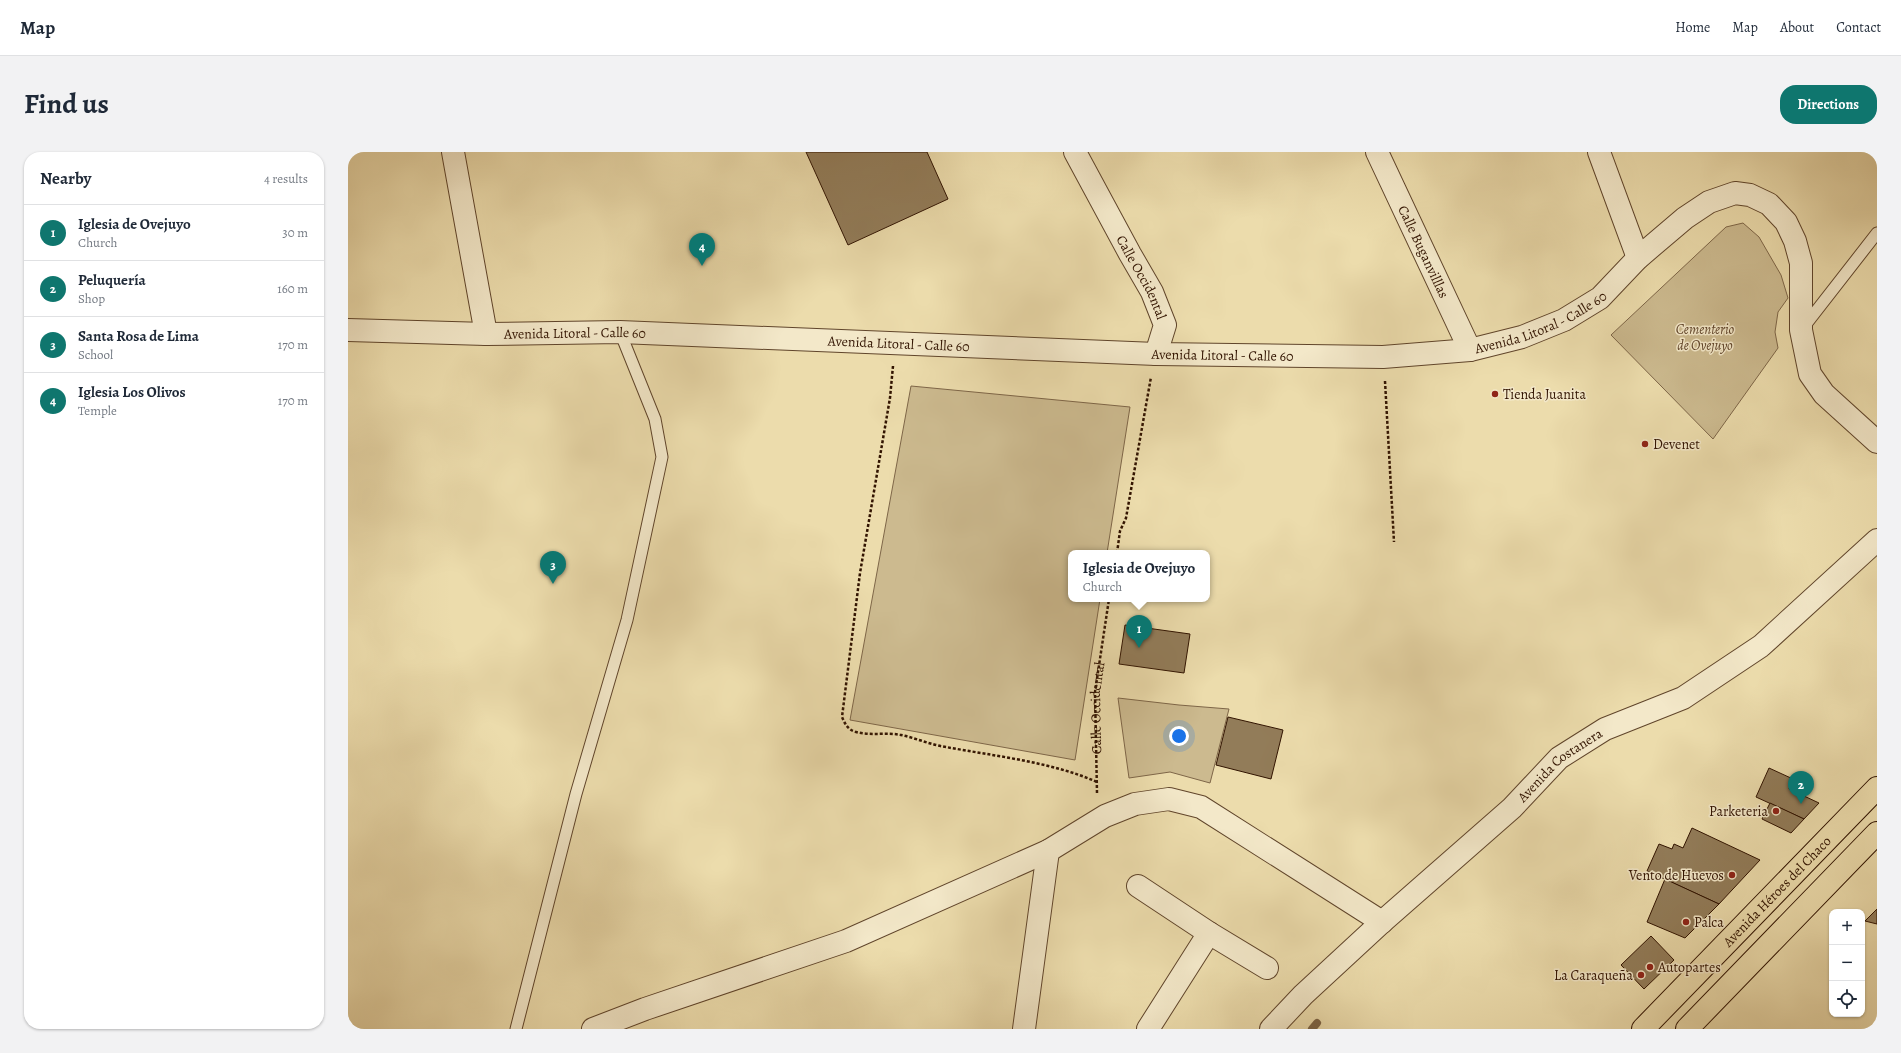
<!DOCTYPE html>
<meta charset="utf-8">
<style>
body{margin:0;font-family:Alegreya,serif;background:#f2f2f3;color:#1f2937}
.controls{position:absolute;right:12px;bottom:12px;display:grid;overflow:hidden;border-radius:8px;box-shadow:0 1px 3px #0004}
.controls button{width:36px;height:36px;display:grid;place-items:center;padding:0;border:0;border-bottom:1px solid #e0e1e3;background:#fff;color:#1f2937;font:20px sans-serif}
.you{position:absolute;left:831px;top:584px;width:14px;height:14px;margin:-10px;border:3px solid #fff;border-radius:50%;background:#1a73e8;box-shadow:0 0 0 6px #1a73e833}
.badge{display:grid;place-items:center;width:26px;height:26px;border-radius:50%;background:#0f766e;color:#fff;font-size:13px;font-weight:700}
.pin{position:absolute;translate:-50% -33px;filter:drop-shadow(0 1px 2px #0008)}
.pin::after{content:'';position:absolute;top:21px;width:14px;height:12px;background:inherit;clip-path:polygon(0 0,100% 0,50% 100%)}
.popup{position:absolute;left:720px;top:398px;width:142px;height:52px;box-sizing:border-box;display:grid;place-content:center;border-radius:8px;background:#fff;filter:drop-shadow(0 1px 3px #0005);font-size:13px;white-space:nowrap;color:#747a83}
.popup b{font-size:15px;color:#1f2937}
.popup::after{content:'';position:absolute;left:50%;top:100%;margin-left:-8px;border:8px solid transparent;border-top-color:#fff}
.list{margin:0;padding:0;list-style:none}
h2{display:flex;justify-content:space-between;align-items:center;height:52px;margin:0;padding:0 16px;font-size:17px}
h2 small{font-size:13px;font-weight:400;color:#747a83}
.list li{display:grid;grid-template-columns:26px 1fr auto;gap:12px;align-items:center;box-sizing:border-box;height:56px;padding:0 16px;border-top:1px solid #e0e1e3}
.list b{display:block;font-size:15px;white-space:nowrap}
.list p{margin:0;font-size:13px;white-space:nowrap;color:#747a83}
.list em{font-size:13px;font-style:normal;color:#747a83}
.icon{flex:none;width:22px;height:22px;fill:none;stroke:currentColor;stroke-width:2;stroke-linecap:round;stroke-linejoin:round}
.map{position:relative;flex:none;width:1529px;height:877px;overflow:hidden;border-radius:16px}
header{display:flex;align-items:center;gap:24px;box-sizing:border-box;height:56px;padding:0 20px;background:#fff;border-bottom:1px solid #e0e1e3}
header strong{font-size:19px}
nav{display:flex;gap:22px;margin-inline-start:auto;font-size:14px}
.intro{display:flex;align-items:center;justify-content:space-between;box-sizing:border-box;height:96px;padding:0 24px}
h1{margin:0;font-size:28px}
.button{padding:10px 18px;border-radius:16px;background:#0f766e;color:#fff;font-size:14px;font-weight:700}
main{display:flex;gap:24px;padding:0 24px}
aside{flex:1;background:#fff;border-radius:16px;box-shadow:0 1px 3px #0004}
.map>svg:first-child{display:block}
.green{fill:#ccba8f;stroke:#7e6648}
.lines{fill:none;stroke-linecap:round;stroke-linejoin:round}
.stream{stroke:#7b6344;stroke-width:8}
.building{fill:#927c59;stroke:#311300}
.service-casing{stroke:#60452b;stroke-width:13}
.minor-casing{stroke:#60452b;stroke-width:24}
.primary-casing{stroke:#311300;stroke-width:24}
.path{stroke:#311300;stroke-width:2.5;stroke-dasharray:3 2;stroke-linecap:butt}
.service{stroke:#f3e8c9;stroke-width:11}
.minor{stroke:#f3e8c9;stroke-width:22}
.primary{stroke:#ecdcac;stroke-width:22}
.poi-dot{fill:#8f2418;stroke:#f3e8c9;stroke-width:1.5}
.labels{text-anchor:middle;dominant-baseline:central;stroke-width:3;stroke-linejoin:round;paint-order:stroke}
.street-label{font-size:14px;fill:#311300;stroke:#f3e8c9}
.park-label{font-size:14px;font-style:italic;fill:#60452b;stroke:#f3e8c9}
.poi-label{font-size:14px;fill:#311300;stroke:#f3e8c9;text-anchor:start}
</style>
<header>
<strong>Map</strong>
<nav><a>Home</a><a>Map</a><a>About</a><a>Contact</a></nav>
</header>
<div class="intro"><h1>Find us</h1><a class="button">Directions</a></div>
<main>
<aside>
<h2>Nearby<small>4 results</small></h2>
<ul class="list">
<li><span class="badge">1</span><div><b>Iglesia de Ovejuyo</b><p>Church</p></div><em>30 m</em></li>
<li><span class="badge">2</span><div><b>Peluquería</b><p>Shop</p></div><em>160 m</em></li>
<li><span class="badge">3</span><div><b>Santa Rosa de Lima</b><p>School</p></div><em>170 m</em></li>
<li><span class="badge">4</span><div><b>Iglesia Los Olivos</b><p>Temple</p></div><em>170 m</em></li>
</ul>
</aside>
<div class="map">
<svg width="1529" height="877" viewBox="0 0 1529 877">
<rect width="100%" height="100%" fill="#ecdcac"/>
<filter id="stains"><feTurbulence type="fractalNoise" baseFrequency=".005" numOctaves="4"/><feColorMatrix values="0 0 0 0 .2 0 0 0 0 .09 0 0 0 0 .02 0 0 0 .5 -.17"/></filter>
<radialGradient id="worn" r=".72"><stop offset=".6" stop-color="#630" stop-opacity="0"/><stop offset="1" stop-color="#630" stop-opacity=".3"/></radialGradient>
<g class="green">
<polygon points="1395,71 1411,85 1433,123 1440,146 1430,160 1427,180 1430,196 1365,287 1263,183 1378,75"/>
<polygon points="563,234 782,255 759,401 723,401 723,447 752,447 727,608 502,568"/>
<polygon points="770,546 831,553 881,557 862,631 822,620 781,626"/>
</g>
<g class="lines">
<polyline class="stream" points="964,877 969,871"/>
</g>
<g class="building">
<polygon points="458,0 579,0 600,47 500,93"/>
<polygon points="777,473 842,482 836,521 771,512"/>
<polygon points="880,565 935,578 923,627 868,613"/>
<polygon points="1421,616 1445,627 1441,637 1471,651 1456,667 1408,645"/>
<polygon points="1422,651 1456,667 1443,681 1414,667"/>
<polygon points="1344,676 1412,708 1371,752 1299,719 1311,692 1324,697 1326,692 1335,696"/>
<polygon points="1317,727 1371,752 1337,786 1299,770"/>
<polygon points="1529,757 1529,772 1517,769"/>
<polygon points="1303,784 1326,808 1296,837 1273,813"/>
</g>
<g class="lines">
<defs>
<g id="service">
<polyline points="1455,176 1529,81"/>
<polyline points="168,877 228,642 279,468 314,305 307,267 272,180"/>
</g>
<g id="minor">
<polyline points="105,0 138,182"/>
<path id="s2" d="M727,0l55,102 22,38 13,33 -9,29"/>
<path id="s3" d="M1029,0l93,198"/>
<polyline points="1251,0 1290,106"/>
<path id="s4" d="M0,178l138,4 134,-2 536,22 227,3 87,-7 52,-13 42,-17 36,-22 38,-40 47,-40 24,-16 26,-9 15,2 19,9 17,18 9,19 6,22v67l9,44 14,20 53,48"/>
<polyline points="790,734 861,781 919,816"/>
<polyline points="245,877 297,857 498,789 700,699 757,664 787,652 821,647 853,655 1034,770"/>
<polyline points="676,877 700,699"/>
<polyline points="800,877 861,781"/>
<path id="s5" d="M923,877l32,-34 79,-73 130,-114 47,-50 46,-29 78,-31 78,-52 116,-106"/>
</g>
<g id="primary">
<path id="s6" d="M1295,877l234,-241"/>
<polyline points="1339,877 1529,681"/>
</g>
</defs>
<use href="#service" class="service-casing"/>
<use href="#minor" class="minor-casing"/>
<use href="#primary" class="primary-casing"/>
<g class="path">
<path d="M545,214l-3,32 -30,175 -18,144c3,7 6,13 14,15 15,4 31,0 45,3 15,3 30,10 45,12 48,9 106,15 151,35"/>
<polyline points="1037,229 1046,390"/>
<polyline points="769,401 772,379 778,366 803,225"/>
<path id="s1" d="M749,641l-2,-101 14,-93"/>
</g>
<use href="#service" class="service"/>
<use href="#minor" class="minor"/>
<use href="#primary" class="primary"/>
</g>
<g class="poi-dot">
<circle cx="1147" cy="242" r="4"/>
<circle cx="1297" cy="292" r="4"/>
<circle cx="1428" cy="659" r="4"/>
<circle cx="1384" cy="723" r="4"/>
<circle cx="1338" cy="770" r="4"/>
<circle cx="1302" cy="815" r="4"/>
<circle cx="1293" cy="823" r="4"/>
</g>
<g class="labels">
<g class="street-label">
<text stroke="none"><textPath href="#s3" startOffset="110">Calle Buganvilllas</textPath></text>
<text stroke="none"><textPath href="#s2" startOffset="142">Calle Occidental</textPath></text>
<text stroke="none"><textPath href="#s4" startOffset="1199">Avenida Litoral - Calle 60</textPath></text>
<text stroke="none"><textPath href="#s4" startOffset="227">Avenida Litoral - Calle 60</textPath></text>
<text stroke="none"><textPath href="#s4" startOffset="551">Avenida Litoral - Calle 60</textPath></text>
<text stroke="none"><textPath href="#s4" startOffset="875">Avenida Litoral - Calle 60</textPath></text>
<text stroke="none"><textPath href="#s1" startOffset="85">Calle Occidental</textPath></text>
<text stroke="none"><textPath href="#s5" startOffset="392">Avenida Costanera</textPath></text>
<text stroke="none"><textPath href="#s6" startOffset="192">Avenida Héroes del Chaco</textPath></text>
</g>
<g class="park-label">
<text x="1357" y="177">Cementerio<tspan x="1357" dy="16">de Ovejuyo</tspan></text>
</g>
<g class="poi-label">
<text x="1155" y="242">Tienda Juanita</text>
<text x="1305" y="292">Devenet</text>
<text x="1420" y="659" text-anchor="end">Parketeria</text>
<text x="1376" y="723" text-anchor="end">Vento de Huevos</text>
<text x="1346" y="770">Palca</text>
<text x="1310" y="815">Autopartes</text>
<text x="1285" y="823" text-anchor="end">La Caraqueña</text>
</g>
</g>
<rect width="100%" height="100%" filter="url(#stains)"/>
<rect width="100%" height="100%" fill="url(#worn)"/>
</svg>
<div class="controls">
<button>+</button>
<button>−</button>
<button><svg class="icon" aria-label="locate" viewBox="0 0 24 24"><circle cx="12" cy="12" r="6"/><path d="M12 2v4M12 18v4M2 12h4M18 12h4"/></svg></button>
</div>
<div class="you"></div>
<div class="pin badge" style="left:791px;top:496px">1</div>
<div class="popup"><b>Iglesia de Ovejuyo</b>Church</div>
<div class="pin badge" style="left:1453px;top:652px">2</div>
<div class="pin badge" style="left:205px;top:432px">3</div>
<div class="pin badge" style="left:354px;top:114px">4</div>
</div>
</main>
